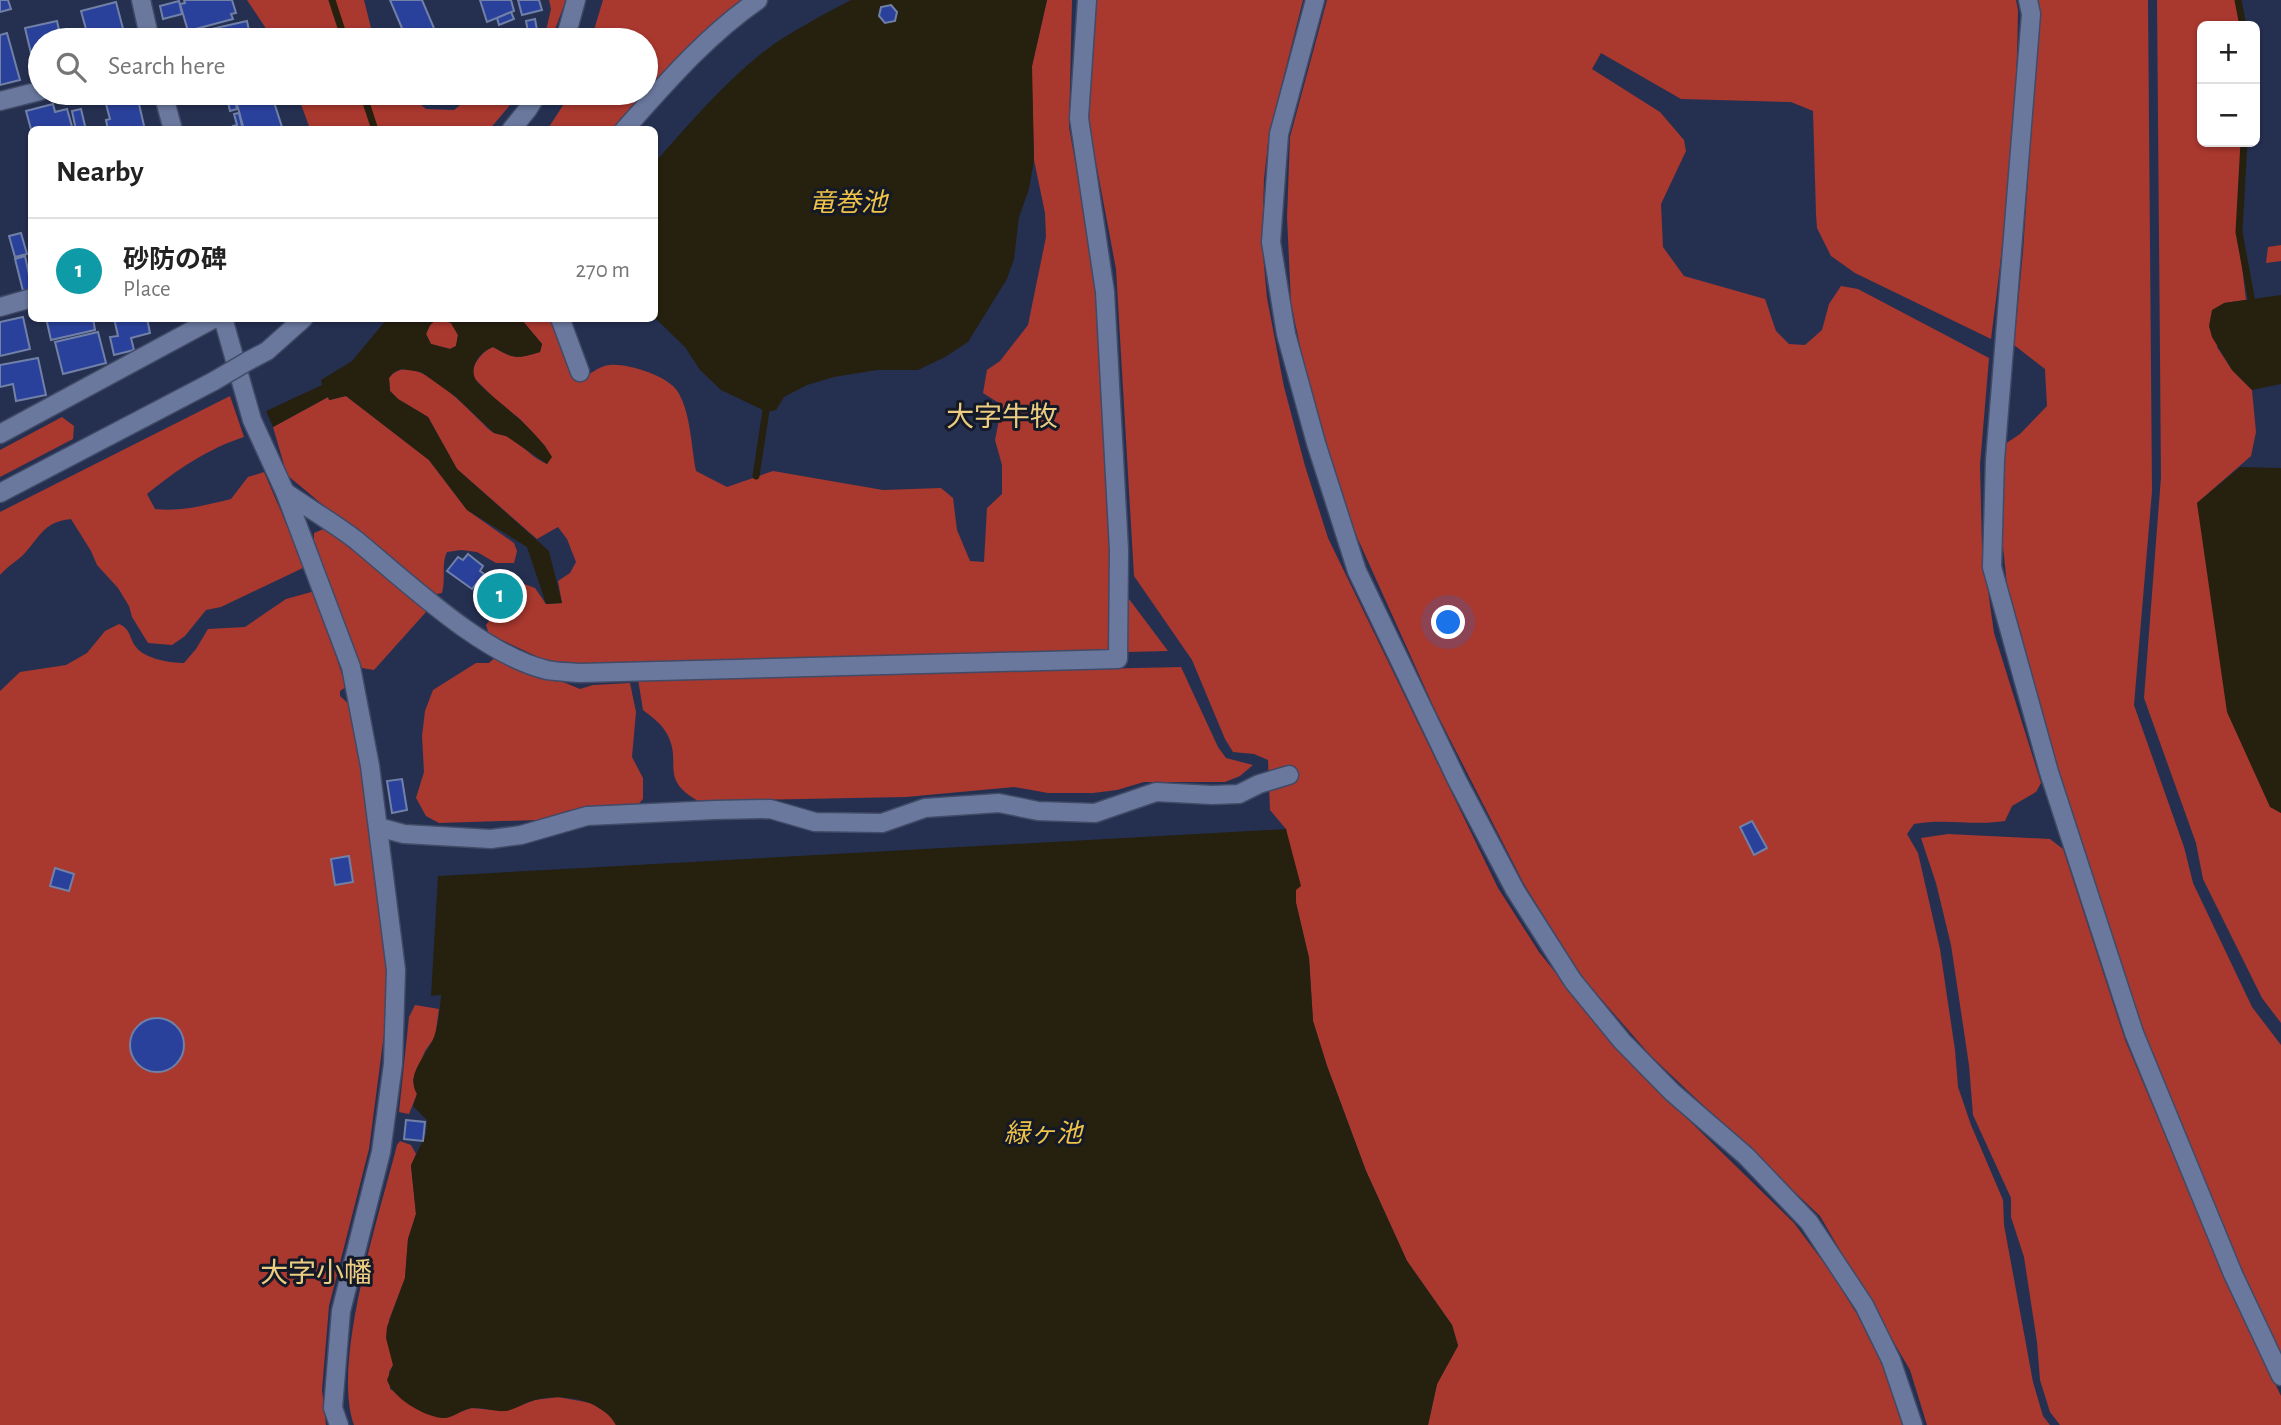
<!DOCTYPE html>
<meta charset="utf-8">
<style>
body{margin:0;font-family:"Alegreya Sans","Noto Sans JP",sans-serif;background:#f6f6f6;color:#222}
.controls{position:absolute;right:21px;top:21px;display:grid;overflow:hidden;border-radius:10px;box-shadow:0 2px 5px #0004}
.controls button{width:63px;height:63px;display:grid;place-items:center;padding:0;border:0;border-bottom:2px solid #e0e0e0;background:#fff;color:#222;font:35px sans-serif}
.you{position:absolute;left:1449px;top:623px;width:24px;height:24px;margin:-18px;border:5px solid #fff;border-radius:50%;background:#1a73e8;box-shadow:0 0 0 10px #1a73e833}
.badge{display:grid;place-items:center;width:46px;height:46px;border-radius:50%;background:#0f766e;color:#fff;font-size:23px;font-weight:700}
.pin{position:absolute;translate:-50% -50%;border:4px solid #fff;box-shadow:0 2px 7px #0006}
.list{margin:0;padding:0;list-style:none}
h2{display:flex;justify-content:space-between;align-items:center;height:91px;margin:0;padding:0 28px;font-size:30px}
h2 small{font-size:23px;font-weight:400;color:#767676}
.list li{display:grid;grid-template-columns:46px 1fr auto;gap:21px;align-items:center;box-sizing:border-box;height:105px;padding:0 28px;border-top:2px solid #e0e0e0}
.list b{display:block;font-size:26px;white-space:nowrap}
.list p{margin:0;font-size:23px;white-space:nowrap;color:#767676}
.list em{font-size:23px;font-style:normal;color:#767676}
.icon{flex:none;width:38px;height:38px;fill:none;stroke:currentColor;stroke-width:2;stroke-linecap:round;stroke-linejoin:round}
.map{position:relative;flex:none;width:2281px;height:1425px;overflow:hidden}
.search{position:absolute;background:#fff;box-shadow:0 2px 5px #0004;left:28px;top:28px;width:630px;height:77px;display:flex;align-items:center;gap:18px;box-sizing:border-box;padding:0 24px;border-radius:38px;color:#767676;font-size:26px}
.panel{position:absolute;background:#fff;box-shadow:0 2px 5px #0004;left:28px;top:126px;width:630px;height:196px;border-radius:10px}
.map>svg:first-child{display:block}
.forest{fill:#a9382f}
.water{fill:#26200f}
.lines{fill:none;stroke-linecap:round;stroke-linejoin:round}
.stream{stroke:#26200f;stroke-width:7}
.building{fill:#2a419c;stroke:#7180a6;stroke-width:2}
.minor-casing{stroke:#414a66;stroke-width:21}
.minor{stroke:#6a789e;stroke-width:18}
.minor-bridge-casing{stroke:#414a66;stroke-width:21;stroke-linecap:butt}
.minor-bridge{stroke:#6a789e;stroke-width:18}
.labels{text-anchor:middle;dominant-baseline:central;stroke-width:6;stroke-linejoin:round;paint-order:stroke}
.water-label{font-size:26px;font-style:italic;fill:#efc248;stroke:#141928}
.quarter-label{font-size:28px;fill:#ebcc81;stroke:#141928}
</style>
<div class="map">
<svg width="2281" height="1425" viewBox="0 0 2281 1425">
<rect width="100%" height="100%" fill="#253051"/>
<g class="forest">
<polygon points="247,0 364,0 374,40 271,40 267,30"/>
<polygon points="549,0 566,0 551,40 535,40 545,35 551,9"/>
<polygon points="603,0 746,0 692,46 613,129 547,130 571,93 646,93 646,40 591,40"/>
<path d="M1047,0h25l-3,127 26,147 22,309 51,68 -560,14 -57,-2 -62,-29 -3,-9 15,-22 23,-19 11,4 11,16 16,-1 -4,-22 12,-8 6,-11 -9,-23 -9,-12 -21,12 -80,-70 -29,-52 -30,-18 -8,-8 -1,-13c25,-33 83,37 102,53 5,4 10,3 15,5 15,7 26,22 41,28l-1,-17 -26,-28 -25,-20 -23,-23c0,-11 10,-25 21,-29 21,12 24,12 47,5l2,-8 -21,-25h32l23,63c10,-5 24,-17 34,-17 17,-2 59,11 68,27 13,22 13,54 18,79l31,16 46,-16 110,19 58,-2 12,10 4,32 13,31 14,1 3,-54 15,-14v-29l-7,-25 7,-35 -19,-12 4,-23 13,-9 28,-36 18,-88 -1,-24 -11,-53 -2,-74v-20z"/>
<polygon points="1093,0 1303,0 1269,135 1264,179 1262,244 1267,298 1284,387 1305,466 1328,538 1498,888 1539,952 1618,1051 1794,1223 1833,1275 1858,1316 1882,1363 1902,1425 1428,1425 1437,1384 1458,1345 1452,1325 1407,1261 1366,1171 1327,1066 1313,1021 1309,958 1296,903 1296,890 1286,829 1270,810 1268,760 1254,754 1233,752 1225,739 1192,660 1134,576 1116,269 1088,120 1086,81"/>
<path d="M1327,0h689l2,10c-1,111 -13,220 -27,329l-136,-66 -24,-17 -14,-28 -1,-14 -3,-103 -22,-9 -110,-3 -80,-46 -9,16 68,43 24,28 2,11 -25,53 2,43 21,29 81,23 11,32 13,13 16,1 17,-15 7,-26 12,-18 17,3 131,69 -9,107 2,83 12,85 47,150 -5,9 -24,14 -7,15c-30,5 -61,-3 -91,3l-7,10 11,19 22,96 15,101 3,37 13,38 32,75 1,25 29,157 10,34 7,9h-123l-17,-55 -90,-154 -170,-161 -68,-78 -58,-93 -89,-174 -92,-204 -34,-117 -18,-86 -4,-86 3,-80z"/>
<polygon points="2037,0 2148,0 2152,491 2134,705 2184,847 2193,883 2252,1007 2281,1045 2281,1355 2239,1266 2143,1030 2056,768 2008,595 2001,527 2005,444 2020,434 2047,406 2045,369 2014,345 2023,252 2039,8"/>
<polygon points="2157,0 2235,0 2241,26 2202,26 2202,142 2242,142 2238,233 2246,300 2224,303 2217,347 2232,370 2252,390 2256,432 2251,456 2197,503 2270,806 2281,813 2281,1023 2262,998 2203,879 2196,843 2144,698 2161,477"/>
<polygon points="297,93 407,93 426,109 454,110 475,93 520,93 489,130 310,129"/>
<polygon points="2281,245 2281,261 2266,263 2268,247"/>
<polygon points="437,319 451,323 458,335 456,346 450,349 431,344 426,334 430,325"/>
<path d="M230,396l14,41c-35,11 -69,34 -97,57l8,15c26,3 51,-4 76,-10l17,-22 16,-5 41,95 -84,40 -15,3 -21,26 -13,9 -24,-2 -16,-26 -3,-11 -11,-18 -21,-23 -6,-14 -20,-32c-29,3 -31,19 -49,37 -7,6 -15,11 -22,19v-63z"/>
<path d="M346,396l83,64 38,50 47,33 3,8 -3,12h-18l-19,-11 -16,-2 -14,2c-6,12 -1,27 -5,41l-11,2 -144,-120 -14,-48 55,-30 2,3z"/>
<polygon points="62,417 74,426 73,439 0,477 0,450"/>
<polygon points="326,528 427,606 426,612 374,670 362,668 355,652 314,542 314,533"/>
<path d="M315,591l31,96 -6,4v5l11,10 21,131 15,129 -3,68 -15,115 -40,157 -7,84 4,35h-326v-734l20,-19 46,-7 21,-12 18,-22 14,-7c12,5 10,14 17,23 9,12 34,16 48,16l12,-14 12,-20 37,-2 41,-28z"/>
<polygon points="498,655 580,689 593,685 630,683 636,712 632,757 643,778 643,799 634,809 570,810 538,820 439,823 426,816 416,798 424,772 422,736 425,711 433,690 476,663 489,663"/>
<path d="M1181,667l37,80 8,11 27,7 -13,11 -15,6h-81l-27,8 -24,3h-45l-34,-6 -108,10 -208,4c-40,-23 -15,-38 -31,-67 -5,-10 -15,-17 -24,-24l-5,-31z"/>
<polygon points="1948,834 2050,839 2063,849 2125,1040 2224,1275 2281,1396 2281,1425 2060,1425 2050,1412 2040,1380 2037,1342 2024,1257 2011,1217 2011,1198 1973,1115 1969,1065 1951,945 1936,883 1921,838"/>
<polygon points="415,1005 439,1009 435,1037 425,1051 413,1080 417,1094 409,1114 399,1112 409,1017"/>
<path d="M400,1141l11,4 5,9 -5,12 5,48 -8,25 -3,39 -16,42 4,45 -4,7 1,17 38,25 16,4 27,-10 35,3 29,-11 23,-3 33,6 20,13 5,9h-262c-23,-63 26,-212 43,-280z"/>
</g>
<g class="water">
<path d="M851,0h196l-15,66 2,94 -5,29 -10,28 -5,42 -7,20 -39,63 -23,15 -27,13h-41l-43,7 -27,8 -23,12 -8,13 -9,2 -46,-22 -21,-20 -15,-23 -30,-29v-156c34,-38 67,-77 107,-109 27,-21 59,-37 89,-53z"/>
<polygon points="2281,295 2281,384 2252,390 2232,370 2212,337 2209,326 2212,310 2224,303"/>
<path d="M387,319h50l-7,6 -4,9 5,10 19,5 6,-3 2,-11 -7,-12 -10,-4h80l21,25 -2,8c-23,7 -26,7 -47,-5 -15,5 -26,23 -15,36 25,24 56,44 74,74l-5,7 -41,-28 -12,-3 -38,-36 -35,-25 -20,-3 -8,4 -4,5 1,13 8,8 30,18 29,52 92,82 13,52 -16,1 -19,-57 -60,-37 -38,-50 -83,-64 -17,4 -1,-3 -55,30 -7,-16 56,-26 -1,-5 31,-19z"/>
<polygon points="2240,467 2281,468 2281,813 2270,807 2227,712 2197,503"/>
<path d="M1286,829l15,57 -5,4v13l13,55 4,63 14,45 39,105 41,90 45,64 6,21 -21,38 -9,41h-812c-14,-26 -55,-32 -81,-25 -10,2 -20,10 -30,11 -11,1 -22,-4 -33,-3 -10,1 -20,11 -30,10 -19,-2 -49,-20 -55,-38l6,-15 -7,-27 1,-11 18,-49 3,-39 8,-25 -5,-49 15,-31 1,-14 -14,-14 4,-12c-13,-21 13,-41 18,-60 4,-13 5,-26 6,-39l-10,1 7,-120z"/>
</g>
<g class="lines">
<g class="stream">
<polyline points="332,0 345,40"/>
<polyline points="2238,0 2243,26"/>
<polyline points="363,93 375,130"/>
<polyline points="2244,142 2239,232 2253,308"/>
<polyline points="756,476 767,404"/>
</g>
</g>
<g class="building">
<polygon points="0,0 8,0 11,9 0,12"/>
<polygon points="184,0 232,0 236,13 231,14 233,19 188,31 180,4 185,3"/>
<polygon points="390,0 422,0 439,40 407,40"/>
<polygon points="480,0 511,0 514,11 487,22"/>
<polygon points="518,0 539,0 542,10 522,15"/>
<polygon points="179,1 182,14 163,19 160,6"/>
<polygon points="116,2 126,40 89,40 81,11"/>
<polygon points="891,5 897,12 895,21 885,23 879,16 881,7"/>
<polygon points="511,12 514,19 499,25 497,18"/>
<polygon points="535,19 537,30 528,32 526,21"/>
<polygon points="57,21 60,35 68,33 70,40 40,40 40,64 34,66 25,28"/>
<polygon points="247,21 251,40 209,40 207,30"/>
<polygon points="7,33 20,80 0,85 0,35"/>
<polygon points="103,93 141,93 143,102 139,104 145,130 108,130 106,120 110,119"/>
<polygon points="234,93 271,93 283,130 244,130"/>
<polygon points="234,96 237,109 230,111 227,98"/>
<polygon points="53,104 55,112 67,109 73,130 32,130 32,133 26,111"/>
<polygon points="81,109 86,130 76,130 72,111"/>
<polygon points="239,113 243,130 234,130 233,126 237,125 234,114"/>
<polygon points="21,233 27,254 15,257 9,236"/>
<polygon points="25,256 32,289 23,291 15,259"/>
<polygon points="23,317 30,349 0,356 0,322"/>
<polygon points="46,318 93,318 95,330 51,340"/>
<polygon points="114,318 147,318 150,333 131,338 134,350 114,355 110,337 118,336"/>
<polygon points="98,332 106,363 63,374 55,342"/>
<polygon points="38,358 46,395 16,401 13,384 0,387 0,365"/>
<polygon points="468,554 483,566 480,571 484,574 472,589 447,571 458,557 463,560"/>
<polygon points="402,779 407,810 392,813 387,781"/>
<polygon points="1752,821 1767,848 1754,855 1740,827"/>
<polygon points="349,856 353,882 335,885 331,859"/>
<polygon points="55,868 74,874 69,891 50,886"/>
<circle cx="157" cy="1045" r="27"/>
<polygon points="406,1120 425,1122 423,1141 404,1139"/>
</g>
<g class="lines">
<defs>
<g id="minor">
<polyline points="141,0 150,40"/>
<polyline points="1315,0 1279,134 1271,242 1286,334 1316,443 1357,571 1457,780 1515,890 1573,981 1622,1041 1672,1092 1746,1156 1809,1222 1864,1305 1891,1360 1913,1425"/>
<polyline points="2028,0 2031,14 1995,460 1992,567 2049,772 2134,1033 2233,1274 2281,1376"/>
<polyline points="565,40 576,0"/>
<polyline points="163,93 173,130"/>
<polyline points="0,101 40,91"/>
<polyline points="511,130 528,109 538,93"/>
<path d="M624,130c42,-47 82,-94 134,-130"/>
<polyline points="0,307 32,298"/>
<polyline points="223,318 252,420 285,492 351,667 370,766 396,970 393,1064 381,1152 341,1311 333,1408 339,1425"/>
<polyline points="560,318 580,372"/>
<polyline points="248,361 267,351 304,318"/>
<polyline points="0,434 215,318"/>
<path d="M285,492c23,16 49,31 71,48 51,42 127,115 191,130 11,2 22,2 33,3l538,-14 1,-109 -14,-258 -26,-174 8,-118"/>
<polyline points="0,493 214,381"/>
<polyline points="378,827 404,834 491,839 521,835 587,816 715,810 770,809 815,822 882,823 925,808 999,803 1038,811 1095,813 1156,792 1212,795 1239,794 1259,784 1289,775"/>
</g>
</defs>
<use href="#minor" class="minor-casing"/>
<use href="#minor" class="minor"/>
<defs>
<polyline id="minor-bridge" points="214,381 248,361"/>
</defs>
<use href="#minor-bridge" class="minor-bridge-casing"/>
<use href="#minor-bridge" class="minor-bridge"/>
</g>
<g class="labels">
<g class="water-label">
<text x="848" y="203">竜巻池</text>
<text x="1043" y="1134">緑ヶ池</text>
</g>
<g class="quarter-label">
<text x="1002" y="418">大字牛牧</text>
<text x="316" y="1274">大字小幡</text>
</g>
</g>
</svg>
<div class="controls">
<button>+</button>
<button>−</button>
</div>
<div class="you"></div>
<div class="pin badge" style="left:500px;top:596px;background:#0f9aa8">1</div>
<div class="search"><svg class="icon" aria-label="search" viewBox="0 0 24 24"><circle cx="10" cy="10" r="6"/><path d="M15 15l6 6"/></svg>Search here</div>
<section class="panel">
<h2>Nearby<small></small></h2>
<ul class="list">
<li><span class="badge" style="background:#0f9aa8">1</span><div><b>砂防の碑</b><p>Place</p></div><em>270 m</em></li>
</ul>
</section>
</div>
